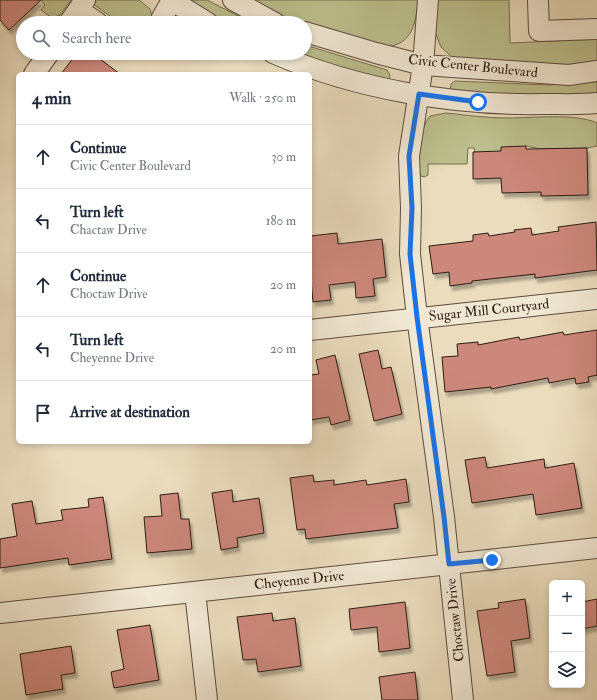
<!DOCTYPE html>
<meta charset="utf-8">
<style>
body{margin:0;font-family:"IM FELL Double Pica",serif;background:#f2f2f3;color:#1f2937}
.controls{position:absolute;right:12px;bottom:12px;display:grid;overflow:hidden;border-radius:6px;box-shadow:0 2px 6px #0003}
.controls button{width:36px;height:36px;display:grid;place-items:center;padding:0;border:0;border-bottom:1px solid #e0e1e3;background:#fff;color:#1f2937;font:20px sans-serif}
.stop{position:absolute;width:12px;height:12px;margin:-9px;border:3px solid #1a73e8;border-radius:50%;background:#fff}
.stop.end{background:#1a73e8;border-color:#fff;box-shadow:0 1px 4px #0008}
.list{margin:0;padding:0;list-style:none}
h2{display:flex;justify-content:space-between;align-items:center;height:52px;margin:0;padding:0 16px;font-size:17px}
h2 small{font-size:13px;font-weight:400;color:#747a83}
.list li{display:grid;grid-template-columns:26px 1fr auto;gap:12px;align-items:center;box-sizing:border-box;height:64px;padding:0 16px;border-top:1px solid #e0e1e3}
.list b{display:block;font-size:15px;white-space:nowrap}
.list p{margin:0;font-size:13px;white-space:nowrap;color:#747a83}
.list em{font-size:13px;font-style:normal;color:#747a83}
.icon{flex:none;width:22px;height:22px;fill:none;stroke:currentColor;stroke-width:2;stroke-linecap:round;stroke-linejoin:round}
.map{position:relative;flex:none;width:597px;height:700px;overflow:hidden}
.search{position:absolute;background:#fff;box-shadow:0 2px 6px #0003;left:16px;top:16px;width:296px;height:44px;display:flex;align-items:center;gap:10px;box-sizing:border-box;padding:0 14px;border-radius:22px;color:#747a83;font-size:15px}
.panel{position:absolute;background:#fff;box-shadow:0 2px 6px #0003;left:16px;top:72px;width:296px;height:372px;border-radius:6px}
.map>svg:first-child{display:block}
.green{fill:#bcbf8d;stroke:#766e50}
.building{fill:#cd887b;stroke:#2f1c13;filter:url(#shadow)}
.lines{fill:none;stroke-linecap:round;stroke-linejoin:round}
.minor-casing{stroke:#5e4c3e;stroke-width:22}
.minor{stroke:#f1e8d4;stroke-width:20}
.route{stroke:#1a73e8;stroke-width:5}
.labels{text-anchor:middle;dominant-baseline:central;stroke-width:3;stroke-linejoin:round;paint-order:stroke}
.street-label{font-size:14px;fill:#2f1c13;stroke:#f1e8d4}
</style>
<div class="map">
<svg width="597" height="700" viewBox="0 0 597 700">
<defs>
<filter id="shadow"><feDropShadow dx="2.5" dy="4.5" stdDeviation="1" flood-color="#0004"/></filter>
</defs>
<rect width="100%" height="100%" fill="#eadcbd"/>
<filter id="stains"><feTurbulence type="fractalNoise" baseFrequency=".005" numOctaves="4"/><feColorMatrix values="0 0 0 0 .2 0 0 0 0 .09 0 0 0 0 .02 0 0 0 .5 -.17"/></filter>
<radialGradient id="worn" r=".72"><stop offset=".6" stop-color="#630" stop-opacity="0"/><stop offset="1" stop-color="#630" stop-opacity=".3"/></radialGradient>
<g class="green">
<polygon points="41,0 71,0 60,15 52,18 41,10 45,5"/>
<polygon points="93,0 139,0 150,9 152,16 148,23 120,23 93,4"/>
<polygon points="177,0 207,0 252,23 217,23"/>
<path d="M246,0h172c-2,22 -5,45 -33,47l-80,-24h-8z"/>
<polygon points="437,0 509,0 510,43 597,39 597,63 585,65 517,65 453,58 441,47 435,32"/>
<polygon points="305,45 387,70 390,75 389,81 282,53 305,53"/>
<polygon points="455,81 547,85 597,82 597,98 542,99 450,91 451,84"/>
<path d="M446,113c20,2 41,5 62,5 24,0 68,-5 89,5v23l-10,2 -46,1 -15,-3 -25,11 -26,-5 -1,-4h-6l-1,16h-39v11l-4,2 -3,-1c-8,-12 0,-50 9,-60z"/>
</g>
<g class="building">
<polygon points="0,0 41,0 9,30 0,20"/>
<polygon points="77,53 92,53 120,74 61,74"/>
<polygon points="526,146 526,149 587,148 588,195 541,196 541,192 502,193 501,178 473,179 473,152 501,151 501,147"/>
<polygon points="596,222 597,270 535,278 535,274 472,281 472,283 450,286 449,272 433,274 429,246 473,241 473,235 488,233 489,236 515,232 514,230 531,228 532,235 559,231 558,227"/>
<polygon points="337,233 338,244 382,239 386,277 373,279 375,296 356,298 355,282 329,285 331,300 313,302 310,269 310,236"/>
<polygon points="597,330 597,375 588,377 589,382 576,384 575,378 549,383 548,378 491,389 491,387 445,392 442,357 458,356 457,344 478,342 478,345 519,337 520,340 563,332 564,335"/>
<polygon points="378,350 382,369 391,367 402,414 374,421 359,354"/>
<polygon points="335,355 350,420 331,425 329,417 310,420 310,375 319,374 316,360"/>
<polygon points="485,457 487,468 544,459 545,468 574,463 582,508 536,515 533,494 472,503 465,460"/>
<polygon points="313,475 314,482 334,480 334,485 366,480 367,485 406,479 409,502 394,504 398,528 306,539 305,529 297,530 290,478"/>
<polygon points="232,490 233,502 259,498 264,533 237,538 238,547 221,550 212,493"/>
<polygon points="178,493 181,519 189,519 192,549 147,553 144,517 162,516 160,495"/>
<polygon points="103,497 112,559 69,565 68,558 0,568 0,539 17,536 12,504 32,501 36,524 63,520 61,510 89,507 88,499"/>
<polygon points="525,599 530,638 511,641 515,672 487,676 477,611 499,608 498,603"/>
<polygon points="597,599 597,626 582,629 582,602"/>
<polygon points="405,602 410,648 379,652 377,627 351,630 349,609"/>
<polygon points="272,613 273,621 295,618 301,666 258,672 256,659 243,660 237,617"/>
<polygon points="150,625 159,680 114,688 111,672 124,669 117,630"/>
<polygon points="71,646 75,673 61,675 63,689 26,695 20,654"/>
<polygon points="415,672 418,700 382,700 379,677"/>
</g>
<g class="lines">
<defs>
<g id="minor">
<polyline points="171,0 208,23"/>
<polyline points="233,0 275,23"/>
<polyline points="428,0 423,65 409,156 411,208 410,254 417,317 444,517 463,700"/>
<polyline points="538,0 539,31 597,29"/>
<polyline points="79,10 98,23"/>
<polyline points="69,23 85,0"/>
<polyline points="159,23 172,0"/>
<polyline points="305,32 376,53 423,65 569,75 597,71"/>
<path d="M273,53c83,36 181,53 272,51 17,0 35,1 52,-1"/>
<polyline points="34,74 49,53"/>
<polyline points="310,330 597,299"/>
<polyline points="195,592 207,700"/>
<polyline points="0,613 597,548"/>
</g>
</defs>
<use href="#minor" class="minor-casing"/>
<use href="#minor" class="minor"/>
</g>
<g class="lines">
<polyline class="route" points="478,102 419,94 409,156 412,208 410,254 417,317 444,517 449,564 492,560"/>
</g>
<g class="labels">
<g class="street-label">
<text transform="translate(473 66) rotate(6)">Civic Center Boulevard</text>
<text transform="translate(489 310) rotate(-6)">Sugar Mill Courtyard</text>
<text transform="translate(299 580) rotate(-6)">Cheyenne Drive</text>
<text transform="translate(455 620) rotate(-96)">Choctaw Drive</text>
</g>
</g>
<rect width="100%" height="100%" filter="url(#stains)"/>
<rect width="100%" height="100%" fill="url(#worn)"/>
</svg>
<div class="controls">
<button>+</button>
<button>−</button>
<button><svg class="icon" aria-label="layers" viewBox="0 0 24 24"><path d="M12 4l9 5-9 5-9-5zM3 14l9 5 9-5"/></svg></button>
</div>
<div class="stop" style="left:478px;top:102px"></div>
<div class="stop end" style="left:492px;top:560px"></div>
<div class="search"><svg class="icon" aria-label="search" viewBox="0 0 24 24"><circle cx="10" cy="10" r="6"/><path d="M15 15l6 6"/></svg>Search here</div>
<section class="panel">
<h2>4 min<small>Walk · 250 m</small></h2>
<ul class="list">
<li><svg class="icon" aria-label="ahead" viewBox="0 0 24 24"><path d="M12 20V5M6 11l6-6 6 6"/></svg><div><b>Continue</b><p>Civic Center Boulevard</p></div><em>30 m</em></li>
<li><svg class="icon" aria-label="left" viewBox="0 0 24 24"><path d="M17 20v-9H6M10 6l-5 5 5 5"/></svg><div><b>Turn left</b><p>Chactaw Drive</p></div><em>180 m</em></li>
<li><svg class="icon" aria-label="ahead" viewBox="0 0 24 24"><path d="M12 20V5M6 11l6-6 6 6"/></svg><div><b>Continue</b><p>Choctaw Drive</p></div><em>20 m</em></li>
<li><svg class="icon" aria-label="left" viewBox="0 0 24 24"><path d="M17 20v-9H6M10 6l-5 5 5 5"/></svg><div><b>Turn left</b><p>Cheyenne Drive</p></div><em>20 m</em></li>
<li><svg class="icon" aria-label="arrive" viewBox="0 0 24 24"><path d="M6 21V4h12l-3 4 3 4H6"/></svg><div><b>Arrive at destination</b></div></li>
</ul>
</section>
</div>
